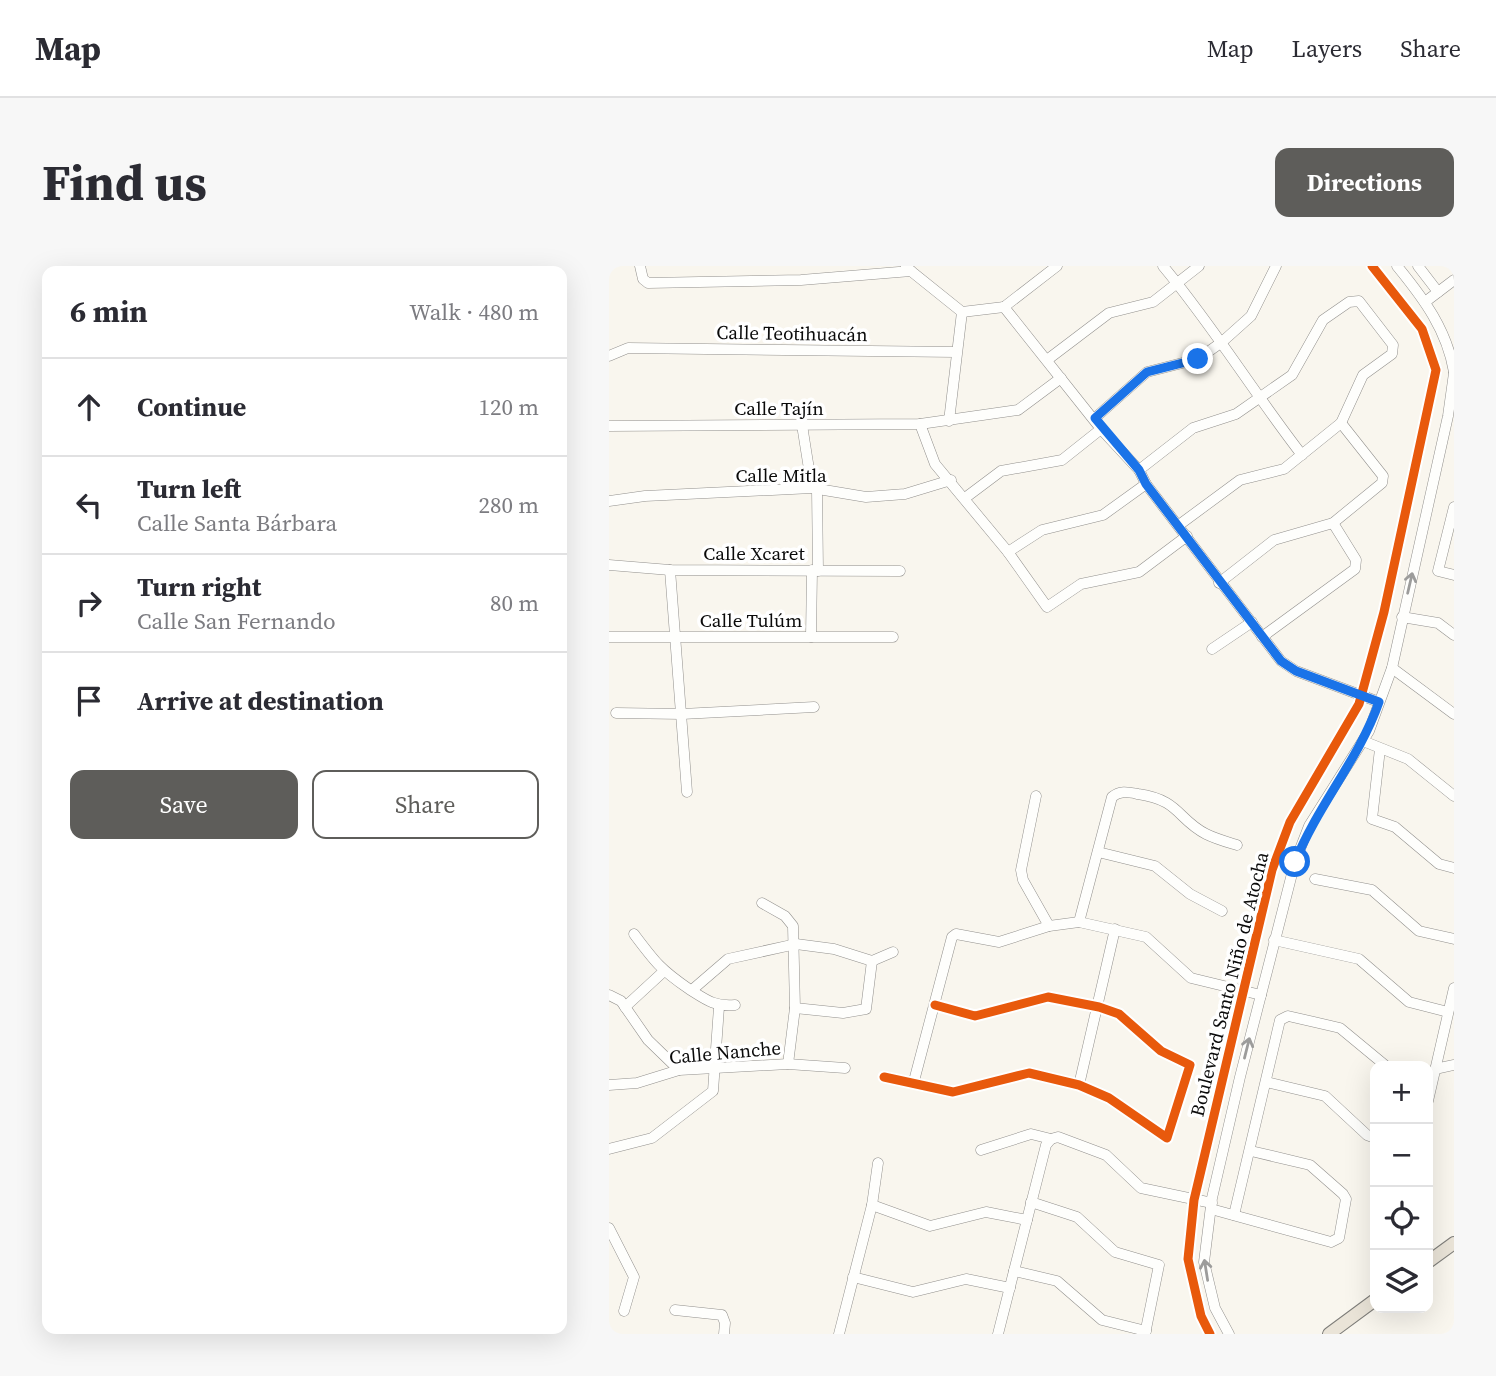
<!DOCTYPE html>
<meta charset="utf-8">
<style>
body{margin:0;font-family:"Source Serif 4",serif;background:#f7f7f7;color:#2b2b33}
.controls{position:absolute;right:21px;bottom:21px;display:grid;overflow:hidden;border-radius:14px;box-shadow:0 7px 28px #0002}
.controls button{width:63px;height:63px;display:grid;place-items:center;padding:0;border:0;border-bottom:2px solid #e1e1e2;background:#fff;color:#2b2b33;font:35px sans-serif}
.stop{position:absolute;width:21px;height:21px;margin:-16px;border:5px solid #1a73e8;border-radius:50%;background:#fff}
.stop.end{background:#1a73e8;border-color:#fff;box-shadow:0 2px 7px #0008}
.list{margin:0;padding:0;list-style:none}
h2{display:flex;justify-content:space-between;align-items:center;height:91px;margin:0;padding:0 28px;font-size:30px}
h2 small{font-size:23px;font-weight:400;color:#7c7c81}
.list li{display:grid;grid-template-columns:46px 1fr auto;gap:21px;align-items:center;box-sizing:border-box;height:98px;padding:0 28px;border-top:2px solid #e1e1e2}
.list b{display:block;font-size:26px;white-space:nowrap}
.list p{margin:0;font-size:23px;white-space:nowrap;color:#7c7c81}
.list em{font-size:23px;font-style:normal;color:#7c7c81}
.actions{display:flex;gap:14px;padding:21px 28px}
.actions a{flex:1;padding:16px 0;border:2px solid #5e5d5a;border-radius:14px;text-align:center;font-size:24px;color:#5e5d5a}
.actions .main{background:#5e5d5a;color:#fff}
.icon{flex:none;width:38px;height:38px;fill:none;stroke:currentColor;stroke-width:2;stroke-linecap:round;stroke-linejoin:round}
.map{position:relative;flex:none;width:845px;height:1068px;overflow:hidden;border-radius:14px}
header{display:flex;align-items:center;gap:42px;box-sizing:border-box;height:98px;padding:0 35px;background:#fff;border-bottom:2px solid #e1e1e2}
header strong{font-size:33px}
nav{display:flex;gap:38px;margin-inline-start:auto;font-size:24px}
.intro{display:flex;align-items:center;justify-content:space-between;box-sizing:border-box;height:168px;padding:0 42px}
h1{margin:0;font-size:49px}
.button{padding:18px 32px;border-radius:14px;background:#5e5d5a;color:#fff;font-size:24px;font-weight:700}
main{display:flex;gap:42px;padding:0 42px}
aside{flex:1;background:#fff;border-radius:14px;box-shadow:0 7px 28px #0002}
.map>svg:first-child{display:block}
.lines{fill:none;stroke-linecap:round;stroke-linejoin:round}
.minor-casing{stroke:#92908d;stroke-width:11}
.major-casing{stroke:#7f7e7a;stroke-width:14}
.minor{stroke:#fefefc;stroke-width:10}
.major{stroke:#eae4d8;stroke-width:12}
.cycleway-casing{stroke:#fff;stroke-width:13}
.cycleway{stroke:#e8590c;stroke-width:9}
.oneway{stroke:#9c9c9b}
.route{stroke:#1a73e8;stroke-width:9}
.labels{text-anchor:middle;dominant-baseline:central;stroke-width:7;stroke-linejoin:round;paint-order:stroke}
.street-label{font-size:19px;fill:#0a0a0a;stroke:#fff}
</style>
<header>
<strong>Map</strong>
<nav><a>Map</a><a>Layers</a><a>Share</a></nav>
</header>
<div class="intro"><h1>Find us</h1><a class="button">Directions</a></div>
<main>
<aside>
<h2>6 min<small>Walk · 480 m</small></h2>
<ul class="list">
<li><svg class="icon" aria-label="ahead" viewBox="0 0 24 24"><path d="M12 20V5M6 11l6-6 6 6"/></svg><div><b>Continue</b></div><em>120 m</em></li>
<li><svg class="icon" aria-label="left" viewBox="0 0 24 24"><path d="M17 20v-9H6M10 6l-5 5 5 5"/></svg><div><b>Turn left</b><p>Calle Santa Bárbara</p></div><em>280 m</em></li>
<li><svg class="icon" aria-label="right" viewBox="0 0 24 24"><path d="M7 20v-9h11M14 6l5 5-5 5"/></svg><div><b>Turn right</b><p>Calle San Fernando</p></div><em>80 m</em></li>
<li><svg class="icon" aria-label="arrive" viewBox="0 0 24 24"><path d="M6 21V4h12l-3 4 3 4H6"/></svg><div><b>Arrive at destination</b></div></li>
</ul>
<div class="actions"><a class="main">Save</a><a>Share</a></div>
</aside>
<div class="map">
<svg width="845" height="1068" viewBox="0 0 845 1068">
<rect width="100%" height="100%" fill="#f9f6ee"/>
<g class="lines">
<defs>
<g id="minor">
<polyline points="31,0 34,13 39,17 192,14 302,5"/>
<path d="M554,0c50,60 91,127 139,189"/>
<path d="M788,0c27,33 50,64 57,106"/>
<polyline points="809,0 829,26"/>
<polyline points="297,1 353,46 395,41"/>
<polyline points="816,36 845,14"/>
<polyline points="395,41 492,163 530,204 537,218 672,395 687,405 770,436"/>
<polyline points="395,41 448,0"/>
<polyline points="0,90 19,82 347,86"/>
<polyline points="438,94 500,47 544,36 590,0"/>
<polyline points="486,152 538,106 589,93 613,76 642,50 667,0"/>
<polyline points="340,155 353,46"/>
<polyline points="311,158 326,198 399,286 438,341 472,318 530,306 578,270"/>
<polyline points="193,159 203,222"/>
<polyline points="0,160 311,158 409,144 452,112"/>
<polyline points="530,204 584,162 627,148 683,109 714,54 740,36 750,35 784,79 783,88 754,109 732,157 675,203 631,214 570,259"/>
<polyline points="208,223 209,305"/>
<polyline points="356,232 392,205 453,194 492,163"/>
<polyline points="0,235 36,230 203,222 257,231 296,228 342,214"/>
<polyline points="845,241 829,305 845,309"/>
<polyline points="399,286 433,264 494,249 537,218"/>
<polyline points="0,299 61,304 291,305"/>
<polyline points="61,304 78,526"/>
<polyline points="610,317 665,274 724,257 773,217 774,210 732,157"/>
<polyline points="793,351 829,357 845,369"/>
<polyline points="0,371 284,371"/>
<polyline points="202,371 203,304"/>
<polyline points="653,371 746,303 747,294 724,257"/>
<polyline points="603,383 643,356"/>
<polyline points="783,402 845,448"/>
<polyline points="7,447 73,448 205,441"/>
<polyline points="754,475 799,493 845,530"/>
<polyline points="771,483 763,553 786,561 830,598 845,602"/>
<polyline points="427,530 412,604 414,614 440,660"/>
<polyline points="489,586 546,600 581,628 613,645"/>
<polyline points="706,613 763,624 810,665 845,673"/>
<polyline points="153,637 176,650 184,660 186,742 179,798"/>
<path d="M470,656l33,-125c8,-7 16,-5 26,-3 42,6 39,25 68,40 10,5 21,8 31,11"/>
<path d="M25,668c21,28 26,35 55,55 16,10 25,18 46,16"/>
<polyline points="665,674 750,693 800,736 839,746"/>
<polyline points="263,695 284,686"/>
<polyline points="83,724 119,693 187,678 225,683 263,695"/>
<polyline points="0,729 12,735 39,774 70,804"/>
<polyline points="16,741 54,706"/>
<polyline points="186,742 234,747 257,743 263,695"/>
<polyline points="826,803 845,799"/>
<polyline points="275,811 344,826 420,807 470,819 500,832 558,872 581,799 552,785 510,748 490,741 439,731 366,750 326,739"/>
<polyline points="305,815 343,671 347,668 390,676 440,660 470,656 537,671 582,712 652,729"/>
<polyline points="657,816 716,830 758,869 766,872"/>
<polyline points="0,819 28,817 70,804 179,798 236,802"/>
<polyline points="470,819 506,663"/>
<polyline points="819,835 845,722"/>
<polyline points="0,883 43,872 104,825 110,741"/>
<polyline points="372,884 422,868 442,873 449,871 497,889 532,922 603,937"/>
<polyline points="422,936 468,951 506,986 550,999 536,1068"/>
<polyline points="263,939 321,960 377,946 418,954"/>
<polyline points="602,943 722,976 730,972 737,933 734,928 701,899 642,885"/>
<polyline points="625,949 671,754 679,750 731,762 777,800"/>
<polyline points="0,962 25,1011 15,1045"/>
<polyline points="405,1005 448,1015 493,1054 537,1065"/>
<polyline points="244,1011 304,1026 357,1013 401,1022"/>
<polyline points="66,1044 113,1049 116,1057 115,1068"/>
<polyline points="230,1068 263,939 269,897"/>
<polyline points="389,1068 437,879 442,873"/>
<polyline points="601,1068 592,1050 579,993 585,934 663,604 681,556 750,438 775,346 827,104 813,63 763,0"/>
<polyline points="620,1068 606,1042 595,996 603,932 631,811 686,596 700,560 760,465 783,402 839,150 845,107"/>
</g>
<g id="major">
<polyline points="819,996 845,977"/>
<polyline points="720,1068 766,1034"/>
</g>
</defs>
<use href="#minor" class="minor-casing"/>
<use href="#major" class="major-casing"/>
<use href="#minor" class="minor"/>
<use href="#major" class="major"/>
<defs>
<g id="cycleway">
<polyline points="275,811 344,826 420,807 470,819 500,832 558,872 581,799 552,785 510,748 490,741 439,731 366,750 326,739"/>
<polyline points="601,1068 592,1050 579,993 585,934 663,604 681,556 750,438 775,346 827,104 813,63 763,0"/>
</g>
</defs>
<use href="#cycleway" class="cycleway-casing"/>
<use href="#cycleway" class="cycleway"/>
</g>
<defs><path id="oneway-shaft" d="M-6 0H5M1.5-3L5.5 0L1.5 3" fill="none" stroke-width="1.6" stroke-linecap="round" stroke-linejoin="round" transform="scale(1.75)"/></defs>
<g class="oneway">
<use href="#oneway-shaft" transform="translate(801 317) rotate(-77)"/>
<use href="#oneway-shaft" transform="translate(638 782) rotate(-76)"/>
<use href="#oneway-shaft" transform="translate(597 1004) rotate(-99)"/>
</g>
<g class="lines">
<path class="route" d="M589,93l-51,13 -52,46 44,52 7,14 135,177 15,10 83,31c-20,57 -61,103 -84,160"/>
</g>
<g class="labels">
<g class="street-label">
<text transform="translate(183 67) rotate(1)">Calle Teotihuacán</text>
<text x="170" y="142">Calle Tajín</text>
<text x="172" y="209">Calle Mitla</text>
<text x="145" y="287">Calle Xcaret</text>
<text x="142" y="354">Calle Tulúm</text>
<text transform="translate(620 718) rotate(-76)">Boulevard Santo Niño de Atocha</text>
<text transform="translate(116 786) rotate(-5)">Calle Nanche</text>
</g>
</g>
</svg>
<div class="controls">
<button>+</button>
<button>−</button>
<button><svg class="icon" aria-label="locate" viewBox="0 0 24 24"><circle cx="12" cy="12" r="6"/><path d="M12 2v4M12 18v4M2 12h4M18 12h4"/></svg></button>
<button><svg class="icon" aria-label="layers" viewBox="0 0 24 24"><path d="M12 4l9 5-9 5-9-5zM3 14l9 5 9-5"/></svg></button>
</div>
<div class="stop" style="left:686px;top:596px"></div>
<div class="stop end" style="left:589px;top:93px"></div>
</div>
</main>
